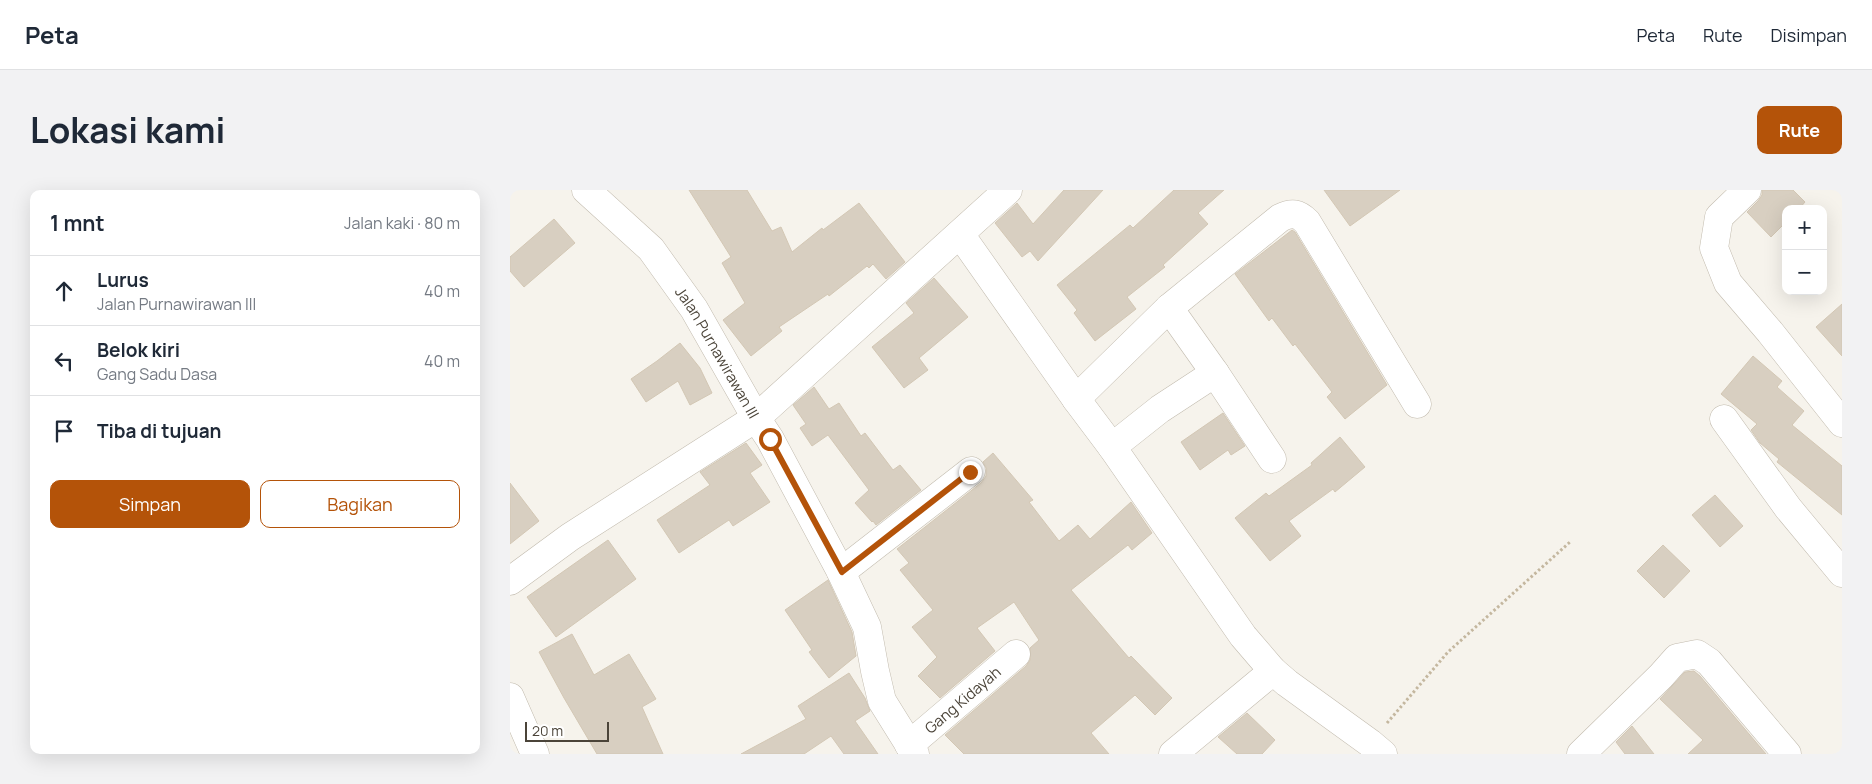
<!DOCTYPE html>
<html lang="id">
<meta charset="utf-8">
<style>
body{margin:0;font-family:Manrope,sans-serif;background:#f2f2f3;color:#1f2937}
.controls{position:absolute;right:15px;top:15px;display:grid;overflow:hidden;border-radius:10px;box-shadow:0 5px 20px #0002}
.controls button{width:45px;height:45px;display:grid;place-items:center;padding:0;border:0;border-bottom:1px solid #e0e1e3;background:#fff;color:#1f2937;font:25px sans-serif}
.scale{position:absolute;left:15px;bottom:12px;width:84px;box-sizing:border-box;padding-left:5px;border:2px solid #4b4439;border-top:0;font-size:14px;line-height:18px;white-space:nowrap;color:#4b4439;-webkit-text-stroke:4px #fff;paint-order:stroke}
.stop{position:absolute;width:15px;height:15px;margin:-11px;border:4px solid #b45309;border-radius:50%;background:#fff}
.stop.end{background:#b45309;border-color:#fff;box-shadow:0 1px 5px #0008}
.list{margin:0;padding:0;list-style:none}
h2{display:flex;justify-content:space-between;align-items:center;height:65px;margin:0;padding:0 20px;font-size:21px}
h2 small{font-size:16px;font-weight:400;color:#747a83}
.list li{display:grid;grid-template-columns:32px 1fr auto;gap:15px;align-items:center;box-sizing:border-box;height:70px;padding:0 20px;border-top:1px solid #e0e1e3}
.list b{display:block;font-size:19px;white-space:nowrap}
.list p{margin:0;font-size:16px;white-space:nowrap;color:#747a83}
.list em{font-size:16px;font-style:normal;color:#747a83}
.actions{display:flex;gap:10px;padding:15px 20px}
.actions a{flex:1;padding:11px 0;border:1px solid #b45309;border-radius:10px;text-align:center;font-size:18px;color:#b45309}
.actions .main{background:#b45309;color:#fff}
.icon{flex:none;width:28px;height:28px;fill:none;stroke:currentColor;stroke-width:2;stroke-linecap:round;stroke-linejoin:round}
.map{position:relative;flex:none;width:1332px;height:564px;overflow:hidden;border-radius:10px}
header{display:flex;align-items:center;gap:30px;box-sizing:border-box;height:70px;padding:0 25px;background:#fff;border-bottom:1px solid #e0e1e3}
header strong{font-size:24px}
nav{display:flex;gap:28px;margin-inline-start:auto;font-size:18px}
.intro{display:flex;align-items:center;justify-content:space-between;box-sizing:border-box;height:120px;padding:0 30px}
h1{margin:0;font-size:35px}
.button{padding:12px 22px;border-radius:10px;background:#b45309;color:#fff;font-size:18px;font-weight:700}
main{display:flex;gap:30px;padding:0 30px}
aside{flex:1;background:#fff;border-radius:10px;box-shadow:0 5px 20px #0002}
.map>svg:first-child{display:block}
.building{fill:#d8cfc1;stroke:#d3c7b4}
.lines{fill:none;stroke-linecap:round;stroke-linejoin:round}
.minor-casing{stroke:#c2bbae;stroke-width:29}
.path{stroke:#c4b79f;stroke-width:3;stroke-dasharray:2.5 2.5;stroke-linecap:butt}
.minor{stroke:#fff;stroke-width:28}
.route{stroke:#b45309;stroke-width:6}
.labels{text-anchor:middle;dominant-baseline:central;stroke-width:4.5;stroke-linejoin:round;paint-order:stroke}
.street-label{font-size:15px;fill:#4b4439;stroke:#fff}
</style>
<header>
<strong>Peta</strong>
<nav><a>Peta</a><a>Rute</a><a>Disimpan</a></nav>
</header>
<div class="intro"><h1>Lokasi kami</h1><a class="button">Rute</a></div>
<main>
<aside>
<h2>1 mnt<small>Jalan kaki · 80 m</small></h2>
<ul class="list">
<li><svg class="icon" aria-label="ahead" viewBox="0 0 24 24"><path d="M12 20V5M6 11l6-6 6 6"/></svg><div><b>Lurus</b><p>Jalan Purnawirawan III</p></div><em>40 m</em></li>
<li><svg class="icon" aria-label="left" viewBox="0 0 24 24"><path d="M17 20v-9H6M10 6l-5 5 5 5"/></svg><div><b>Belok kiri</b><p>Gang Sadu Dasa</p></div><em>40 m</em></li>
<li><svg class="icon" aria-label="arrive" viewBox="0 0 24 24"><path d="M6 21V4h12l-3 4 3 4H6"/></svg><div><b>Tiba di tujuan</b></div></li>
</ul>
<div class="actions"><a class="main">Simpan</a><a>Bagikan</a></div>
</aside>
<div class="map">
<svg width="1332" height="564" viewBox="0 0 1332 564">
<rect width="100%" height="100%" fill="#f6f3ec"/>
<g class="building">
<polygon points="179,0 237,0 262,41 271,37 282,62 312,38 313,40 349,13 395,72 376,89 363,74 359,78 357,76 319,106 318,104 269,137 272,141 241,166 213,130 235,113 212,73 221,67"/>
<polygon points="554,0 593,0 528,71 520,61 512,67 485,33 507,13 523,34"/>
<polygon points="664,0 714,0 688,23 698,34 653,75 655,77 617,107 626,119 585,151 564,123 567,120 547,95 620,35 623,38"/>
<polygon points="814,0 890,0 840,36"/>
<polygon points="1252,0 1283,0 1295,12 1289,19 1276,19 1276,32 1261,47 1237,22 1248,11 1252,5"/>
<polygon points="44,29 65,53 14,97 0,81 0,67"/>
<polygon points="782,40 785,42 877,195 835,229 817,207 822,202 785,154 783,156 762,128 759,131 725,84"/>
<polygon points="424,88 458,127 409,168 418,180 394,198 362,157 404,123 396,113"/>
<polygon points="1332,114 1332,166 1306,137"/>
<polygon points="170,153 190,178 202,203 180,215 168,191 136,212 121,189 147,171"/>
<polygon points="1243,166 1272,191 1267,197 1294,221 1282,235 1332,276 1332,325 1267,272 1269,269 1250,253 1241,240 1247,234 1211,204"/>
<polygon points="304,197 319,219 329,213 351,246 355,243 383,280 390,275 411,300 366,335 363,331 362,332 345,313 359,300 318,245 302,256 290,238 296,234 283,215"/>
<polygon points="713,223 735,256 721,265 718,260 690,280 671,252"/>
<polygon points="830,247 855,277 825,302 823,299 779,331 791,346 760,371 725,328 756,303 759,306 802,275 801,273"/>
<polygon points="236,253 252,275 240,283 260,312 223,336 219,330 169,363 147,330 200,295 190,282"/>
<polygon points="483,263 523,310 519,312 549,351 568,335 580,349 621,312 642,343 622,360 618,355 561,400 619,468 621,466 662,508 645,525 625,505 581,543 599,564 454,564 435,545 516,476 520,470 520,458 529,450 504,412 467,438 485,461 430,508 408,486 427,467 402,437 423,420 390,380 399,373 387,359 471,293 476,286 476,278 473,272"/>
<polygon points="0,293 29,331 0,354"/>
<polygon points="1205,305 1233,336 1210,357 1182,325"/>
<polygon points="98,350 126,389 46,447 17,407"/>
<polygon points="1153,355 1180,381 1154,408 1127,381"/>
<polygon points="318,390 342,442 346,466 319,488 299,462 302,460 275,420"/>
<polygon points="62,444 84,485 119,464 146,509 132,517 153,564 87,564 54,508 29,462"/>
<polygon points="1184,481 1190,486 1256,564 1178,564 1193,550 1150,509 1175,482"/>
<polygon points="339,483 355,508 360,521 345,531 368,564 334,564 321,546 294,564 231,564 296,529 288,516"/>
<polygon points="737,523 765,550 752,564 727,564 708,547"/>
<polygon points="1122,536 1144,564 1115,564 1106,552"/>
</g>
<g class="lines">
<defs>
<g id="minor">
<path id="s1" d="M76,0l65,59 43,60 62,109 14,21 71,133 26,55 8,44 7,30 33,53"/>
<polyline points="1237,0 1209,27 1204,58 1218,93 1260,142 1332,233"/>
<polyline points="450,44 566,209 602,257 733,446 763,481 777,493 860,553 873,564"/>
<polyline points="659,118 705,183"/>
<path d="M566,209l93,-91 111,-90c12,-6 18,-5 27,4l110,182"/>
<polyline points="1214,229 1278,318 1332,383"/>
<polyline points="602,257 650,219 705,183 762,269"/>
<polyline points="331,382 461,281"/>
<polyline points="0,391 60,347 246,228 498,0"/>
<polyline points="0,507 25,564"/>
<path id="s2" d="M399,555l107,-91"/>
<polyline points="663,564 763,481"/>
<polyline points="1071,564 1151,486 1167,468 1187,464 1199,472 1277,564"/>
</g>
</defs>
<use href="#minor" class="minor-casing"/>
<polyline class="path" points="877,533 938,462 1060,352"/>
<use href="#minor" class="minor"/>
</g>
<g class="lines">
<polyline class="route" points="260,249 332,382 460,282"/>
</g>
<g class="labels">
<g class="street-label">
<text stroke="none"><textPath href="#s1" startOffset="211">Jalan Purnawirawan III</textPath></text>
<text stroke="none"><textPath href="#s2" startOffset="70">Gang Kidayah</textPath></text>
</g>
</g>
</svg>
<div class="controls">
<button>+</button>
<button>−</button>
</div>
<div class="scale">20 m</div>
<div class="stop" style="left:260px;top:249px"></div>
<div class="stop end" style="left:460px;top:282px"></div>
</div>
</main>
